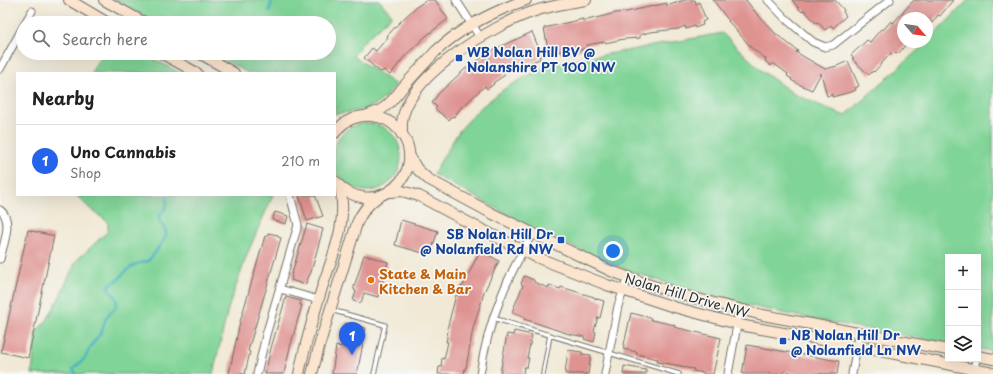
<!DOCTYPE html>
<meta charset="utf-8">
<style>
body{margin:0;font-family:"Playpen Sans",sans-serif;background:#f2f2f2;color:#222}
.controls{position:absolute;right:12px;bottom:12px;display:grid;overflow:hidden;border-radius:0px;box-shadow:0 4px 16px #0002}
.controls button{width:36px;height:36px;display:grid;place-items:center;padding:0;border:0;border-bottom:1px solid #e0e0e0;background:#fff;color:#222;font:20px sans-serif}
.compass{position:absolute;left:897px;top:12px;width:36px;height:36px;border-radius:50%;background:#fff;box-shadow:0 4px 16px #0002;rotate:119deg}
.you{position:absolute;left:613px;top:251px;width:14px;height:14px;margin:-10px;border:3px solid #fff;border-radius:50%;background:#1a73e8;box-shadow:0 0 0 6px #1a73e833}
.badge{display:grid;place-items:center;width:26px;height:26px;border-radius:50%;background:#2563eb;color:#fff;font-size:13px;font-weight:700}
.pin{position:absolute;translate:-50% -33px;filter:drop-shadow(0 1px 2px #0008)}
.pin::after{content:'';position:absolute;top:21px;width:14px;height:12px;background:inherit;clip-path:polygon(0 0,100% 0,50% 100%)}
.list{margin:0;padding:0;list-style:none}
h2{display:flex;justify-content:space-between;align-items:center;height:52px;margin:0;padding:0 16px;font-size:17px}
h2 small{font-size:13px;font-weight:400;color:#767676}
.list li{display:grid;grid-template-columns:26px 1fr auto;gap:12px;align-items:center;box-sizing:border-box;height:72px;padding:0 16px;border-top:1px solid #e0e0e0}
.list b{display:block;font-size:15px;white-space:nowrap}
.list p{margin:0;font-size:13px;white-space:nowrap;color:#767676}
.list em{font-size:13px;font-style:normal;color:#767676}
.icon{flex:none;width:22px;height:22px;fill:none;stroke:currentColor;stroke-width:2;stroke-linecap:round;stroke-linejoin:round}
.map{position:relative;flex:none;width:993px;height:374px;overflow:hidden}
.search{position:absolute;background:#fff;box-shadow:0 4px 16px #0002;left:16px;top:16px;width:320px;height:44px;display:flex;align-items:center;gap:10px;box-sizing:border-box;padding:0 14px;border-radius:22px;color:#767676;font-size:15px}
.panel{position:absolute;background:#fff;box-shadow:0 4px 16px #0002;left:16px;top:72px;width:320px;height:124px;border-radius:0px}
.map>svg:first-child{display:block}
.green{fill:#80d497;stroke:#568061}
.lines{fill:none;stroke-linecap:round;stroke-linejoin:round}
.stream{stroke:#40afbc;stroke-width:2.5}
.building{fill:#df9391}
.lane-casing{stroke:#706e66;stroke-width:5.5}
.street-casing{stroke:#706e66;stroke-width:9}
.secondary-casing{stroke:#706e66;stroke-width:12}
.lane{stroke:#fff;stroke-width:3.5}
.street{stroke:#fff;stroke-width:7}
.secondary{stroke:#fce5cf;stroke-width:10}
.transit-dot{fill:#1a4fb4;stroke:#f6f6f2;stroke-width:1.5}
.food-dot{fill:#e8710a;stroke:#f6f6f2;stroke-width:1.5}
.labels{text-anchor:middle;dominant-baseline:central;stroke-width:3.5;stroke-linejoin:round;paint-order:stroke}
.transit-label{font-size:13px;font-weight:bold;fill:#164399;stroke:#f6f6f2;text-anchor:start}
.food-label{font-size:13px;font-weight:bold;fill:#c56008;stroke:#f6f6f2;text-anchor:start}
.street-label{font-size:13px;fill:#2b2b2b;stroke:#f6f6f2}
</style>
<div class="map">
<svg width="993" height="374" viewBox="0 0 993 374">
<rect width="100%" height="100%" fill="#f6f6f2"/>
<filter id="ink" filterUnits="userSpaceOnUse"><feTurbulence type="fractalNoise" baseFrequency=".025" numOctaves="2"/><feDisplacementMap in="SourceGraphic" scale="8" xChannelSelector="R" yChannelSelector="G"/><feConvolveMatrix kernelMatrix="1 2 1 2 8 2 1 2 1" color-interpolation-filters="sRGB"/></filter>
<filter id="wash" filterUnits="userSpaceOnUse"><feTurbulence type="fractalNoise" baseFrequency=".012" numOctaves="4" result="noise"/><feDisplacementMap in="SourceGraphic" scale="16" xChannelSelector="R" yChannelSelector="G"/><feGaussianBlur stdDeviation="0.9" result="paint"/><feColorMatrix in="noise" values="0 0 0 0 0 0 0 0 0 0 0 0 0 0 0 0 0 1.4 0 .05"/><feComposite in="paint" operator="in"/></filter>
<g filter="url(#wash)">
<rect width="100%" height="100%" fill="#f1e9d5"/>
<g class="green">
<path d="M116,0h263l13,15 -29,27 -10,14 43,29c-6,6 -11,13 -18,18 -12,8 -29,9 -43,11v-41h-87l-36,-20h117v-30h-172z"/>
<path d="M968,0h25v351l-15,-2v-92h-30v86c-108,-19 -217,-35 -320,-73 -68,-25 -132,-62 -195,-96l26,-43 21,-23 24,-19 25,-14 19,-8 33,-8 141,-26 40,38 32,23 51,22 82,-74z"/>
<polygon points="102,53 143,53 180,73 91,73"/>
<circle cx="367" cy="157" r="34"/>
<polygon points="76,195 273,195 248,252 228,309 213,374 32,374 36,332 47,320 58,300 76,261 108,231 108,222 89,208"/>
</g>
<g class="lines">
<g class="stream">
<polyline points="269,12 272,0"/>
<path d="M76,374l-3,-5 12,-11 6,-12 11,-15 4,-14 10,-10 1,-8 -9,-11 2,-4c11,-3 11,-11 20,-16 5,-4 12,-6 18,-7 4,-4 7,-8 10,-13 6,-9 14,-15 2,-25l-1,-7c7,-6 10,-12 7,-21"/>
</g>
</g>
<g id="blocks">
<g class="building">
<polygon points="427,0 435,0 448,19 426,36 405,56 390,75 384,70 382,72 379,71 364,58 372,48 376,51 388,37 387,36 398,24 416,7"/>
<polygon points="684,0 695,0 696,4 699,2 706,20 702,22 703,25 695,28 694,26 686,29 685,26 678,29 650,32 640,35 640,38 624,39 605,43 604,42 587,45 588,48 562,54 561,51 549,54 544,28 583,19 583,21 616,13 626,12 667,3 667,6"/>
<polygon points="713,0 746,0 756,13 776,34 798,51 796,52 811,61 825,69 837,66 848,61 859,86 855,88 856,90 851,92 832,97 832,94 827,96 821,73 812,90 798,84 791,80 792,79 787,76 788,74 773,63 771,66 765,61 766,59 749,46 750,46 728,21 729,21"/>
<polygon points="792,0 835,0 844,10 843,12 846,16 833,28 831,25 825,30 818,22 816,23 804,10 802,12"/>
<polygon points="914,0 953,0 940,16 938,15 932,23 927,18 903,18 903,42 908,42 898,54 896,52 893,55 891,53 874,72 873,71 869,75 852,59 854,58 851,55 867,40 870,42 881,29 883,30 891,21 893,23"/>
<polygon points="532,32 542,56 539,56 540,59 521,66 519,63 502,71 505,75 493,83 494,84 487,89 485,86 459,110 454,117 452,116 449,120 435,109 437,107 432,103 439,93 465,69 495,49"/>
<polygon points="299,195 315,195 323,216 307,221"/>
<polygon points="275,212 288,216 286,224 272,220"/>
<polygon points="401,220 438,231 430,255 395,245"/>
<polygon points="307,224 323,229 311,272 305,285 291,280 292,277 291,276"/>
<polygon points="28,230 54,236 28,358 1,352"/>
<polygon points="268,233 278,235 278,237 281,238 248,351 250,352 246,369 245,374 229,374 240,322 265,236 267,237"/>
<polygon points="480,250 499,261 484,292 481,303 473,328 466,368 465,368 464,374 438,374 439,367 441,367 442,358 444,359 445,355 448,342 446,342 447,337 448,329 447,329 456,295 457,296 461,286 462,287 464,284"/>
<polygon points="364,255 388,262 378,297 364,293 361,303 353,301 356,291 354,290 354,287"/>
<polygon points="524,276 534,280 534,282 548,288 549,285 560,289 561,287 594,297 594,298 604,301 600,318 598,317 594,331 596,332 594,342 584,339 585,337 569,334 524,319 525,317 512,312 523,285 521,284"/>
<polygon points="286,297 301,301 300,305 302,305 290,347 284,374 265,374 271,348"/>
<polygon points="631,313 651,318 651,320 675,325 674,327 721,338 713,374 704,374 704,373 693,371 694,369 681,367 682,366 657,362 658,359 636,354 637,352 623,349"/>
<polygon points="345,323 366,328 358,369 357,374 332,374 336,346 341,347"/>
<polygon points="514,331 532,335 527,358 529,358 527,367 524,367 523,374 500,374 507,334 513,335"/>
<polygon points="747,345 839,361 837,374 799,374 785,371 783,372 783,374 742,374"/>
<polygon points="568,350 582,352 582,354 591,355 588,374 565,374"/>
<polygon points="624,366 646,370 646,374 623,374"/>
</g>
</g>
</g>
<g filter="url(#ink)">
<use href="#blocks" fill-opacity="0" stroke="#706e66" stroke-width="1"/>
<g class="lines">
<defs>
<g id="lane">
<polyline points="331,310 385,325 374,374"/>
<polyline points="493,318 679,374"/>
<polyline points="543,374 550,335"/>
</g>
<g id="street">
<polyline points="456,0 480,37"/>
<polyline points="768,0 785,18 813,42 825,47 833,45 890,0"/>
<polyline points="25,23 32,11"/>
<polyline points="0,69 23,27"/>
<path d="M0,210c14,10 3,35 0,49"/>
<polyline points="280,289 319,300"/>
<polyline points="257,374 266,335 298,225 290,195"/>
<path d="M480,374c4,-25 10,-50 20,-74 8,-23 21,-45 32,-67"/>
<polyline points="605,374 618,306 628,277"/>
<polyline points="728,374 740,309"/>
<polyline points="852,374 859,333"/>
<polyline points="973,374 976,359"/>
</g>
<g id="secondary">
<polyline points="69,0 108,23"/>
<polyline points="104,0 145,23"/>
<polyline points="161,53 197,73"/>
<polyline points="199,53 234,73"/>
<path d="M368,115c4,-2 10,-3 14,-6 8,-5 15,-14 21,-22 11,-12 22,-24 33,-36 26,-24 58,-40 90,-51"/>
<path d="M335,133c8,-13 23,-18 37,-17 11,1 20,6 27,14 35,42 -27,95 -64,51"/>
<path d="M402,135c0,-7 -1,-15 2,-22 13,-42 88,-87 128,-101 17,-6 36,-9 54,-12"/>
<polyline points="409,155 417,169 428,179 493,214 611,271 647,284 690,297 763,315 948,350"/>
<polyline points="390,192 402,191 419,196 475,226 536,257 607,285 674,307 745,326 844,344 993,373"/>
<polyline points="978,356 993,359"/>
<path d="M299,374c6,-29 14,-57 23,-86 11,-34 26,-64 18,-101"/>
<path d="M312,374l8,-31 37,-120c5,-12 11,-19 21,-26"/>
</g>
</defs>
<use href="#lane" class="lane-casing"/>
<use href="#street" class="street-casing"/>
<use href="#secondary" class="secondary-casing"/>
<use href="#lane" class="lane"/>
<use href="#street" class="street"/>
<use href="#secondary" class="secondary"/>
</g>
</g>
<g class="transit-dot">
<rect x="455" y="54" width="8" height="8" rx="2"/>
<rect x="557" y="236" width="8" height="8" rx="2"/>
<rect x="779" y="337" width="8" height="8" rx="2"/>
</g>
<circle class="food-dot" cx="371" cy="280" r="4"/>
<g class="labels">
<g class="transit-label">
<text x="467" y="51">WB Nolan Hill BV @<tspan x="467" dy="15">Nolanshire PT 100 NW</tspan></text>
<text x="553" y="233" text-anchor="end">SB Nolan Hill Dr<tspan x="553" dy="15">@ Nolanfield Rd NW</tspan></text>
<text x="791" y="334">NB Nolan Hill Dr<tspan x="791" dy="15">@ Nolanfield Ln NW</tspan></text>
</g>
<g class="food-label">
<text x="379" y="273">State &amp; Main<tspan x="379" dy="15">Kitchen &amp; Bar</tspan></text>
</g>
<g class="street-label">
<text transform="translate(687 295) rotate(16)">Nolan Hill Drive NW</text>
</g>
</g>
</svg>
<div class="controls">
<button>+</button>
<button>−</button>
<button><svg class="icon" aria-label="layers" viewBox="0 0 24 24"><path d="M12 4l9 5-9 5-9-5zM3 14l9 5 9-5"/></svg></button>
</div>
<svg class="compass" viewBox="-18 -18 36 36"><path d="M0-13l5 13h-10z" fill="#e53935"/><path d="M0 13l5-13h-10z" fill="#767676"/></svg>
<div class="you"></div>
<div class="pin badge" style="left:352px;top:355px">1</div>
<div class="search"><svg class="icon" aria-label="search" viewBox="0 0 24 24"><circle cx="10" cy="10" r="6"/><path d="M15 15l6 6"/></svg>Search here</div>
<section class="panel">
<h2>Nearby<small></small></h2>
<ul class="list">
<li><span class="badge">1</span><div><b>Uno Cannabis</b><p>Shop</p></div><em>210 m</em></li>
</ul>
</section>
</div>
